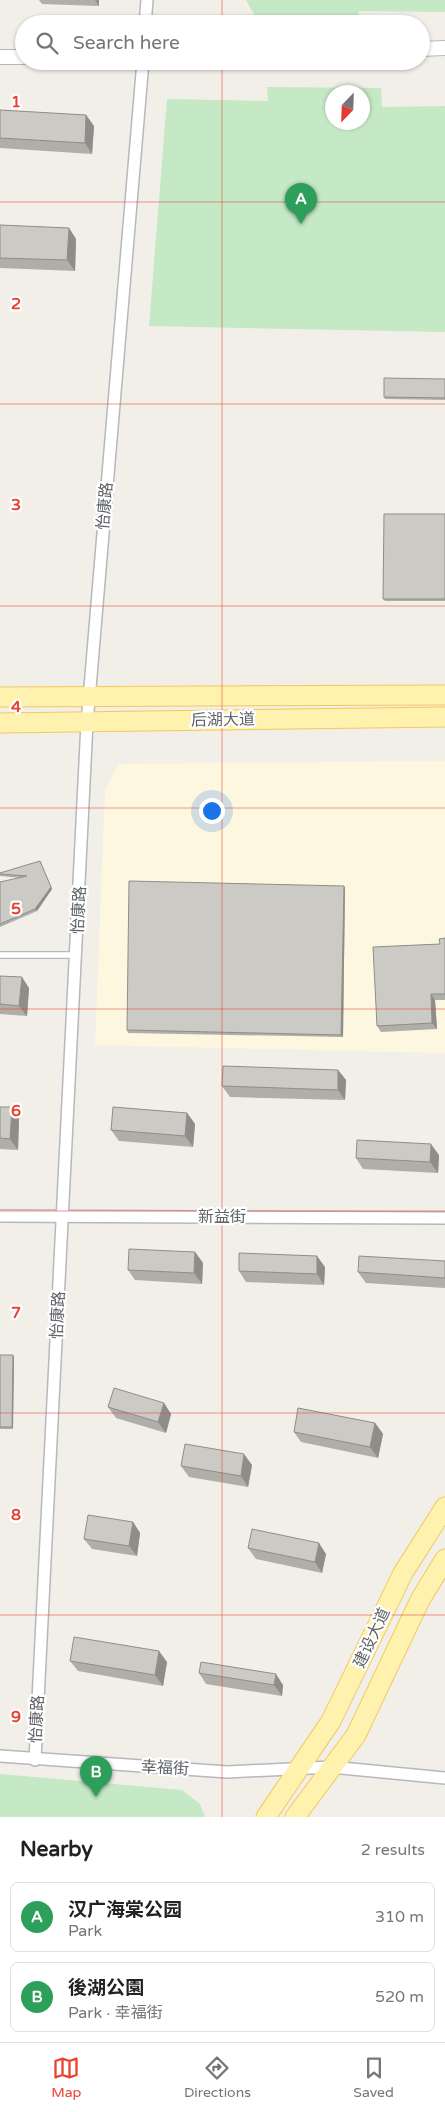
<!DOCTYPE html>
<meta charset="utf-8">
<style>
body{margin:0;font-family:"Varela Round","Noto Sans SC",sans-serif;background:#f2f2f2;color:#222}
.compass{position:absolute;left:325px;top:85px;width:45px;height:45px;border-radius:50%;background:#fff;box-shadow:0 1px 4px #0004;rotate:203deg}
.you{position:absolute;left:211px;top:810px;width:18px;height:18px;margin:-12px;border:4px solid #fff;border-radius:50%;background:#1a73e8;box-shadow:0 0 0 8px #1a73e833}
.badge{display:grid;place-items:center;width:32px;height:32px;border-radius:50%;background:#ea4335;color:#fff;font-size:16px;font-weight:700}
.pin{position:absolute;translate:-50% -41px;filter:drop-shadow(0 1px 2px #0008)}
.pin::after{content:'';position:absolute;top:26px;width:18px;height:15px;background:inherit;clip-path:polygon(0 0,100% 0,50% 100%)}
.list{margin:0;padding:0;list-style:none}
h2{display:flex;justify-content:space-between;align-items:center;height:65px;margin:0;padding:0 20px;font-size:21px}
h2 small{font-size:16px;font-weight:400;color:#767676}
.list li{display:grid;grid-template-columns:32px 1fr auto;gap:15px;align-items:center;box-sizing:border-box;height:70px;margin:0 10px 10px;padding:0 10px;border:1px solid #e0e0e0;border-radius:8px}
.list b{display:block;font-size:19px;white-space:nowrap}
.list p{margin:0;font-size:16px;white-space:nowrap;color:#767676}
.list em{font-size:16px;font-style:normal;color:#767676}
.icon{flex:none;width:28px;height:28px;fill:none;stroke:currentColor;stroke-width:2;stroke-linecap:round;stroke-linejoin:round}
.map{position:relative;flex:none;width:445px;height:1817px;overflow:hidden}
.search{position:absolute;background:#fff;box-shadow:0 1px 4px #0004;left:15px;right:15px;top:15px;height:55px;display:flex;align-items:center;gap:12px;box-sizing:border-box;padding:0 18px;border-radius:28px;color:#767676;font-size:19px}
.sheet{height:225px;background:#fff}
nav{display:flex;justify-content:space-around;align-items:center;box-sizing:border-box;height:70px;border-top:1px solid #e0e0e0;background:#fff;font-size:14px;color:#767676}
nav a{display:grid;justify-items:center;gap:2px}
nav .on{color:#ea4335}
.map>svg:first-child{display:block}
.commercial{fill:#fef7e0}
.green{fill:#c5e8c5;fill-rule:evenodd}
.lines{fill:none;stroke-linecap:round;stroke-linejoin:round}
.service-casing{stroke:#b5b8bc;stroke-width:8}
.minor-casing{stroke:#b5b8bc;stroke-width:14}
.tertiary-casing{stroke:#b5b8bc;stroke-width:16}
.primary-casing{stroke:#f2c960;stroke-width:21}
.service{stroke:#fff;stroke-width:5.5}
.minor{stroke:#fff;stroke-width:11}
.tertiary{stroke:#fff;stroke-width:14}
.primary{stroke:#fff2af;stroke-width:19}
.wall{fill:#afaea9}
.shaded-wall{fill:#8f8d8a}
.building{fill:#cccac5;stroke:#8f8d8a}
.grid{fill:none;stroke:#ea4335;stroke-width:1;stroke-opacity:0.55}
.labels{text-anchor:middle;dominant-baseline:central;stroke-width:4.5;stroke-linejoin:round;paint-order:stroke}
.street-label{font-size:16px;fill:#5f6368;stroke:#fff}
.grid-label{font-size:16px;text-anchor:middle;font-weight:bold;fill:#ea4335;stroke:#fff;stroke-width:4.5;stroke-linejoin:round;paint-order:stroke}
</style>
<div class="map">
<svg width="445" height="1817" viewBox="0 0 445 1817">
<rect width="100%" height="100%" fill="#f1efe8"/>
<polygon class="commercial" points="445,761 445,1053 95,1045 105,791 118,764"/>
<g class="green">
<polygon points="246,0 445,0 445,12 359,11 358,23 258,22"/>
<path d="M267,87l114,1 1,19 63,-1v226l-296,-6 18,-227 101,2zM362,92v30h-30v-30z"/>
<polygon points="0,1774 182,1790 200,1804 205,1817 0,1817"/>
</g>
<g class="lines">
<defs>
<polyline id="service" points="0,955 77,955"/>
<g id="minor">
<polyline points="145,24 147,0"/>
<polyline points="0,1216 445,1218"/>
<polyline points="0,1756 227,1772 331,1767 445,1778"/>
<polyline points="35,1760 87,723 143,61"/>
</g>
<g id="tertiary">
<polyline points="421,49 445,48"/>
<polyline points="0,57 24,57"/>
</g>
<g id="primary">
<polyline points="0,697 445,695"/>
<polyline points="0,723 445,717"/>
<polyline points="266,1817 331,1721 403,1573 445,1507"/>
<polyline points="295,1817 356,1735 420,1600 445,1559"/>
</g>
</defs>
<use href="#service" class="service-casing"/>
<use href="#minor" class="minor-casing"/>
<use href="#tertiary" class="tertiary-casing"/>
<use href="#primary" class="primary-casing"/>
<use href="#service" class="service"/>
<use href="#minor" class="minor"/>
<use href="#tertiary" class="tertiary"/>
<use href="#primary" class="primary"/>
</g>
<g class="wall">
<polygon points="39,0 99,0 99,6 42,4"/>
<polygon points="0,110 86,115 94,126 92,154 0,148"/>
<polygon points="0,225 69,228 76,239 75,271 0,268"/>
<polygon points="445,379 445,400 385,399 384,397"/>
<polygon points="445,514 445,601 385,601 383,599"/>
<polygon points="40,861 52,889 37,911 0,927 0,882 21,878 0,876 0,873"/>
<polygon points="344,886 345,888 343,1037 128,1033 127,1030"/>
<polygon points="445,938 445,1000 435,1000 437,1029 381,1032 377,1026 440,944"/>
<polygon points="0,976 29,988 27,1016 0,1014"/>
<polygon points="338,1070 346,1080 345,1100 230,1097 222,1086"/>
<polygon points="0,1107 12,1107 19,1118 18,1150 0,1149"/>
<polygon points="187,1113 195,1124 193,1147 119,1141 111,1130"/>
<polygon points="439,1155 438,1173 363,1169 356,1158"/>
<polygon points="195,1252 203,1263 202,1284 135,1280 128,1270"/>
<polygon points="445,1261 445,1288 366,1283 358,1272"/>
<polygon points="325,1267 324,1285 246,1282 239,1271"/>
<polygon points="0,1355 13,1355 14,1357 13,1429 0,1429"/>
<polygon points="164,1403 171,1414 166,1433 116,1418 108,1407"/>
<polygon points="375,1423 383,1434 378,1458 301,1442 294,1432"/>
<polygon points="252,1465 248,1487 189,1477 181,1466"/>
<polygon points="133,1522 140,1533 137,1556 92,1549 84,1539"/>
<polygon points="248,1548 326,1554 322,1573 256,1559"/>
<polygon points="70,1661 167,1662 163,1686 78,1671"/>
<polygon points="199,1673 283,1685 282,1696 206,1684"/>
</g>
<g class="shaded-wall">
<polygon points="95,0 99,0 99,6"/>
<polygon points="86,115 94,126 92,154 85,143"/>
<polygon points="69,228 76,239 75,271 67,260"/>
<polygon points="40,861 52,889 37,911 35,909"/>
<polygon points="344,886 345,888 343,1037 341,1035"/>
<polygon points="22,977 29,988 27,1016 19,1006"/>
<polygon points="431,994 435,1000 437,1029 432,1023"/>
<polygon points="338,1070 346,1080 345,1100 338,1090"/>
<polygon points="12,1107 19,1118 18,1150 10,1139"/>
<polygon points="187,1113 195,1124 193,1147 185,1136"/>
<polygon points="431,1144 439,1155 438,1173 430,1162"/>
<polygon points="195,1252 203,1263 202,1284 194,1273"/>
<polygon points="317,1256 325,1267 324,1285 317,1274"/>
<polygon points="13,1355 14,1357 13,1429 12,1427"/>
<polygon points="164,1403 171,1414 166,1433 158,1422"/>
<polygon points="375,1423 383,1434 378,1458 370,1447"/>
<polygon points="244,1454 252,1465 248,1487 241,1476"/>
<polygon points="133,1522 140,1533 137,1556 129,1546"/>
<polygon points="319,1543 326,1554 322,1573 315,1562"/>
<polygon points="159,1651 167,1662 163,1686 155,1675"/>
<polygon points="276,1674 283,1685 282,1696 274,1685"/>
</g>
<g class="building">
<polygon points="0,110 86,115 85,143 0,138"/>
<polygon points="0,225 69,228 67,260 0,258"/>
<polygon points="384,378 445,379 445,398 384,397"/>
<polygon points="384,514 445,514 445,599 383,599"/>
<polygon points="40,861 51,887 35,909 0,924 0,882 27,876 0,874 0,873"/>
<polygon points="129,881 344,886 341,1035 127,1030"/>
<polygon points="445,938 445,994 431,994 432,1023 377,1026 373,947 440,944 439,939"/>
<polygon points="0,976 22,977 19,1006 0,1004"/>
<polygon points="223,1066 338,1070 338,1090 222,1086"/>
<polygon points="0,1107 12,1107 10,1139 0,1138"/>
<polygon points="113,1107 187,1113 185,1136 111,1130"/>
<polygon points="357,1140 431,1144 430,1162 356,1158"/>
<polygon points="129,1249 195,1252 194,1273 128,1270"/>
<polygon points="239,1253 317,1256 317,1274 239,1271"/>
<polygon points="359,1256 445,1261 445,1278 358,1272"/>
<polygon points="0,1355 13,1355 12,1427 0,1427"/>
<polygon points="114,1388 164,1403 158,1422 108,1407"/>
<polygon points="298,1408 375,1423 370,1447 294,1432"/>
<polygon points="185,1444 244,1454 241,1476 181,1466"/>
<polygon points="88,1515 133,1522 129,1546 84,1539"/>
<polygon points="252,1529 319,1543 315,1562 248,1548"/>
<polygon points="74,1637 159,1651 155,1675 70,1661"/>
<polygon points="201,1662 276,1674 274,1685 199,1673"/>
</g>
<path class="grid" d="M222,0v24M222,61v1756M0,202h445M0,404h445M0,606h445M0,808h445M0,1009h445M0,1211h445M0,1413h445M0,1615h445"/>
<g class="labels">
<g class="street-label">
<text transform="translate(105 506) rotate(-85)">怡康路</text>
<text transform="translate(223 720) rotate(-1)">后湖大道</text>
<text transform="translate(79 910) rotate(-87)">怡康路</text>
<text x="222" y="1217">新益街</text>
<text transform="translate(58 1315) rotate(-87)">怡康路</text>
<text transform="translate(372 1638) rotate(-65)">建设大道</text>
<text transform="translate(37 1719) rotate(-87)">怡康路</text>
<text transform="translate(165 1768) rotate(3)">幸福街</text>
</g>
</g>
<g class="grid-label">
<text x="16" y="107">1</text>
<text x="16" y="309">2</text>
<text x="16" y="510">3</text>
<text x="16" y="712">4</text>
<text x="16" y="914">5</text>
<text x="16" y="1116">6</text>
<text x="16" y="1318">7</text>
<text x="16" y="1520">8</text>
<text x="16" y="1722">9</text>
</g>
</svg>
<svg class="compass" viewBox="-18 -18 36 36"><path d="M0-13l5 13h-10z" fill="#e53935"/><path d="M0 13l5-13h-10z" fill="#767676"/></svg>
<div class="you"></div>
<div class="pin badge" style="left:301px;top:224px;background:#2e9e5b">A</div>
<div class="pin badge" style="left:96px;top:1797px;background:#2e9e5b">B</div>
<div class="search"><svg class="icon" aria-label="search" viewBox="0 0 24 24"><circle cx="10" cy="10" r="6"/><path d="M15 15l6 6"/></svg>Search here</div>
</div>
<section class="sheet">
<h2>Nearby<small>2 results</small></h2>
<ul class="list">
<li><span class="badge" style="background:#2e9e5b">A</span><div><b>汉广海棠公园</b><p>Park</p></div><em>310 m</em></li>
<li><span class="badge" style="background:#2e9e5b">B</span><div><b>後湖公園</b><p>Park · 幸福街</p></div><em>520 m</em></li>
</ul>
</section>
<nav>
<a class="on"><svg class="icon" aria-label="map" viewBox="0 0 24 24"><path d="M3 6l6-2 6 2 6-2v14l-6 2-6-2-6 2zM9 4v14M15 6v14"/></svg>Map</a>
<a><svg class="icon" aria-label="directions" viewBox="0 0 24 24"><path d="M12 3l9 9-9 9-9-9zM9 14v-3h6M13 9l2 2-2 2"/></svg>Directions</a>
<a><svg class="icon" aria-label="saved" viewBox="0 0 24 24"><path d="M7 4h10v16l-5-4-5 4z"/></svg>Saved</a>
</nav>
